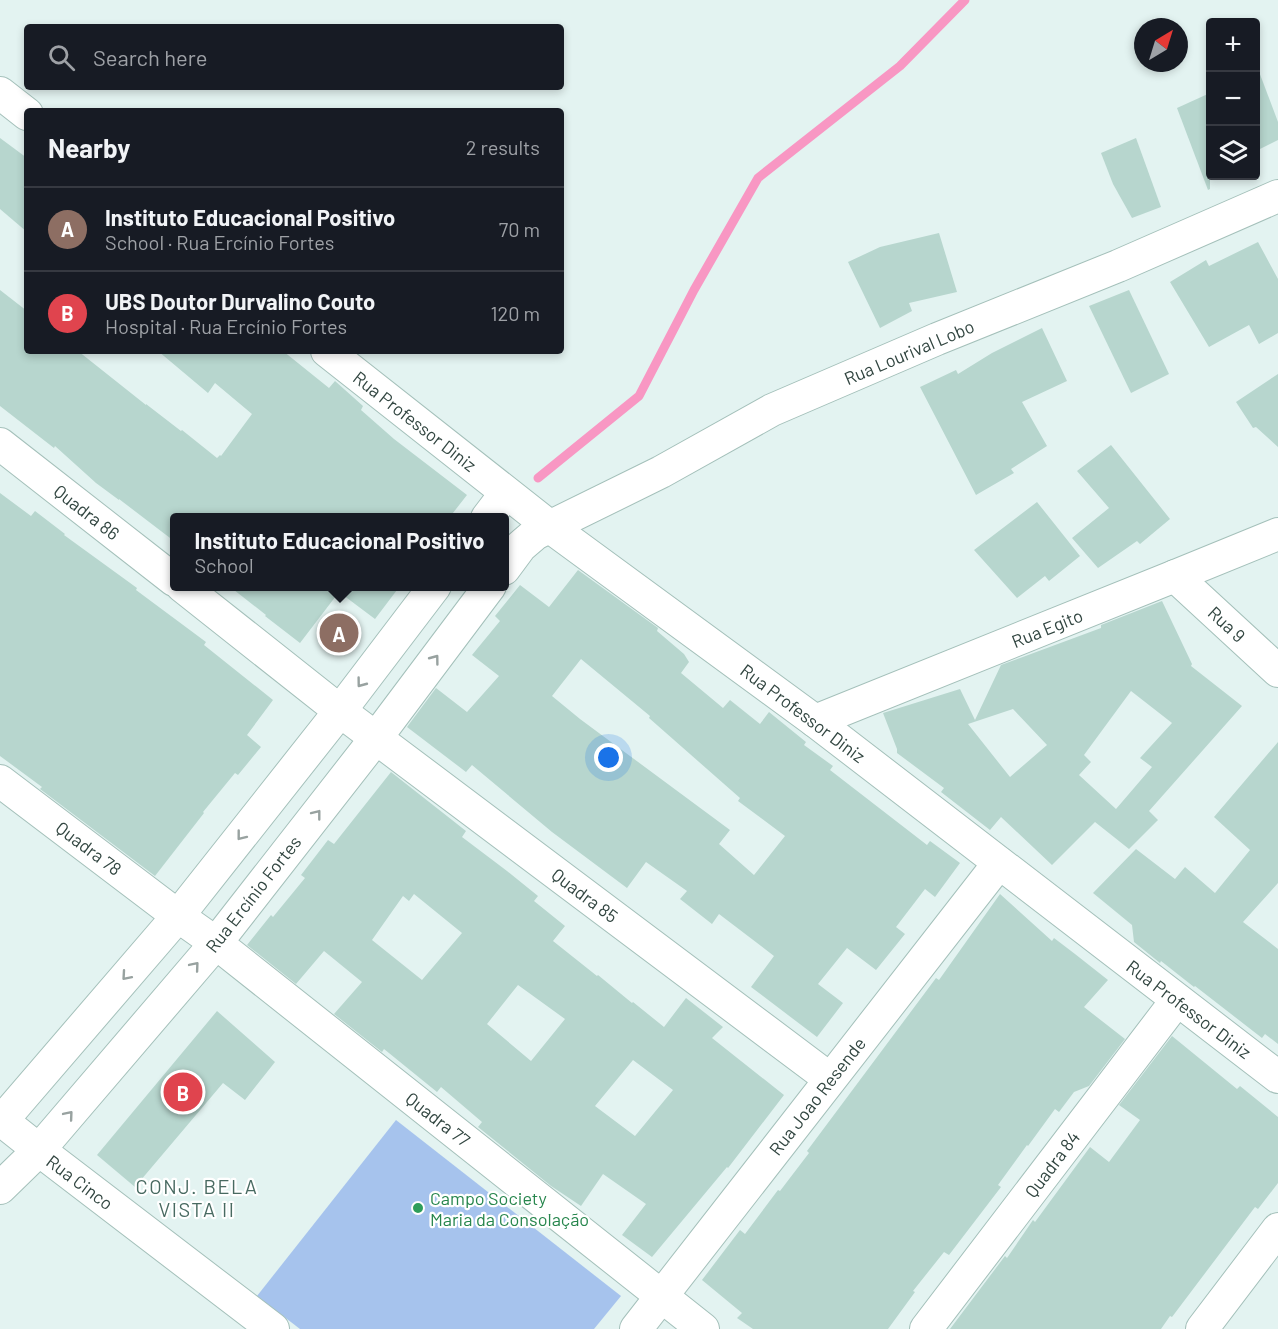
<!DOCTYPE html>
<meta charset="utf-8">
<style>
body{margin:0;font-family:Barlow,sans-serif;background:#242831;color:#f1f3f6}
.controls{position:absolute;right:18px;top:18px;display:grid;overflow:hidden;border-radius:6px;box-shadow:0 3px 9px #0003}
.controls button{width:54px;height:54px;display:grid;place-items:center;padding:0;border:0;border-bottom:2px solid #363941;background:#171b24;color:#f1f3f6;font:30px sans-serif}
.compass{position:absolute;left:1134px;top:18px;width:54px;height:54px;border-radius:50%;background:#171b24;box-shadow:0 3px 9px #0003;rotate:38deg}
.you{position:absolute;left:609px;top:758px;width:21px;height:21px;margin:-15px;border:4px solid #fff;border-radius:50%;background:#1a73e8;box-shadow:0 0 0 9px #1a73e833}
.badge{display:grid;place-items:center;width:39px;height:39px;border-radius:50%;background:#1a73e8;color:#fff;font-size:20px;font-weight:700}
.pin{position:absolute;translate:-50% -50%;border:3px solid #fff;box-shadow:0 2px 6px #0006}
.popup{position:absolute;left:170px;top:513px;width:339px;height:78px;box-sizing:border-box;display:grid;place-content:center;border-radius:6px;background:#171b24;filter:drop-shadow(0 2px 4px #0005);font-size:20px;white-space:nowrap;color:#9ea1a6}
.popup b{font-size:22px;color:#f1f3f6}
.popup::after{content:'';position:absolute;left:50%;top:100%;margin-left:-12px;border:12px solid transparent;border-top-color:#171b24}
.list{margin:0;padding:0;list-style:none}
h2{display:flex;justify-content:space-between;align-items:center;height:78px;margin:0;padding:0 24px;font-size:26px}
h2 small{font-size:20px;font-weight:400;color:#9ea1a6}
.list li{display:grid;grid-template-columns:39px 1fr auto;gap:18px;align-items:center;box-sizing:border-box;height:84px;padding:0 24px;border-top:2px solid #363941}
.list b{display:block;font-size:22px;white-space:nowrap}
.list p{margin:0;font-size:20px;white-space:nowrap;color:#9ea1a6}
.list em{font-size:20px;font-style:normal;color:#9ea1a6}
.icon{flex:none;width:33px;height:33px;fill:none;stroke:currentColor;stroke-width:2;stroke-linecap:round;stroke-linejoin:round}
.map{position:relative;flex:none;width:1278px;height:1329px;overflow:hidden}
.search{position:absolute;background:#171b24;box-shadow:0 3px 9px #0003;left:24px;top:24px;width:540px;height:66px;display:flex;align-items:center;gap:15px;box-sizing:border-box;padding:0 21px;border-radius:6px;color:#9ea1a6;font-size:22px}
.panel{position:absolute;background:#171b24;box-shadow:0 3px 9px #0003;left:24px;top:108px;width:540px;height:246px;border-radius:6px}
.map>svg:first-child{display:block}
.green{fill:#a6c3ed}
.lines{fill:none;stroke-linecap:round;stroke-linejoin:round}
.stream{stroke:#f897c3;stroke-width:9}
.building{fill:#b7d6ce;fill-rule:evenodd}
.minor-casing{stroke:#a4c0ba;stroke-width:34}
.minor{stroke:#fff;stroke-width:32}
.oneway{stroke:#98a2a0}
.leisure-dot{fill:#2e9e5b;stroke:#fff;stroke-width:2}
.labels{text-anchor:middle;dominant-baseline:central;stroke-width:4.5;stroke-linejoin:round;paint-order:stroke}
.street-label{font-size:18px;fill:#324641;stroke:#fff}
.leisure-label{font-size:18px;fill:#27864d;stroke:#fff;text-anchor:start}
.neighbourhood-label{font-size:20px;letter-spacing:1.5px;fill:#486a61;stroke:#fff}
</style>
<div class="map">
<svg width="1278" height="1329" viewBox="0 0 1278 1329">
<rect width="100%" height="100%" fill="#e3f3f1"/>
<polygon class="green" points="396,1120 621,1296 594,1329 300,1329 257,1296"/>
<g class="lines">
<polyline class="stream" points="538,478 639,396 694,290 758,178 900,66 965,0"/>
</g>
<g class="building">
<polygon points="1256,69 1258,69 1278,122 1278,140 1256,151"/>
<polygon points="1210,93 1210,189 1208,190 1177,108"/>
<polygon points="0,138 27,158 27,232 0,209"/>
<polygon points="1136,138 1161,207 1132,218 1113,184 1101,153"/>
<polygon points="939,233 957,292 909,303 912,311 880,328 848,262 880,247"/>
<polygon points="1258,242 1278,279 1278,333 1259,344 1249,325 1209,347 1170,282 1206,260 1209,266"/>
<polygon points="0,290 27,311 27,351 78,351 146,405 146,404 181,431 182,430 217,458 220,455 221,456 252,414 215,383 208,393 158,351 283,351 329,388 335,381 363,406 361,410 394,439 467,495 449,518 174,518 174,541 119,499 119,500 96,483 55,446 54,448 0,406"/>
<polygon points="1129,290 1169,374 1131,393 1089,306"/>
<polygon points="1042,328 1067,381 1022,402 1047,446 1011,469 1014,473 976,495 920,387 956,370 958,374 992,353"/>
<polygon points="1278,374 1278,447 1256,427 1253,428 1236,402"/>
<polygon points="1111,445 1170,519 1140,544 1137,541 1098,568 1072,538 1109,508 1077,471"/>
<polygon points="0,493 31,516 35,511 65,534 64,535 137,588 136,590 206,642 204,645 273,700 247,735 261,747 238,775 235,773 203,812 204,813 155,876 40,789 42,787 0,756"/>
<polygon points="1037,502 1080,556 1049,581 1045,576 1017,598 974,550"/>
<path d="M578,570l80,58 -1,3 27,23 5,8 -8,11 42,35 7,-8 30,24 9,-12 37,30 -2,3 29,21 -3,4 97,75 3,-4 30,22 -25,34 -10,-8 -29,38 9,7 -29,36 -29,-22 -29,36 25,19 -26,34 -66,-50 23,-31 -55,-42 -7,10 -32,-25 7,-8 -41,-29 -19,26 -75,-56 -80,-67 -6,7 -59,-45 29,-39 31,24 32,-36 -27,-21 28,-34 -5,-5 25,-31 29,22zM581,659l69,57 -1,2 91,80 -2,3 47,35 -31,39 -35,-31 11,-14 -150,-111 -28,-23z"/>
<polygon points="229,586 400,586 375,619 339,592 300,643 265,616 266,615"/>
<path d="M1162,601l30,63 -1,2 51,40 -93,105 9,9 -29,29 -34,-27 -43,43 -51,-48 -11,13 -49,-38 3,-4 -47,-35v-4l-14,-36 77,-24 15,31 26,-55 100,-37v-3zM1131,691l41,32 -32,35 12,9 -36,42 -37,-34 12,-13 -7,-7zM1013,709l34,36 -37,32 -42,-53z"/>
<polygon points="1278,742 1278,883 1243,922 1278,949 1278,1044 1265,1034 1262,1038 1195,986 1194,987 1161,961 1160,963 1134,942 1132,925 1093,893 1136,849 1175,879 1185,867 1215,893 1250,850 1214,817"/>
<path d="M391,772l75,59 -4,6 45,34 31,25 -4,5 31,25 -12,15 44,35 1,-1 34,28 1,-1 31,25 22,-29 37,29 -11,11 72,57 -56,73 -1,-1 -75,90 -30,-22 24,-31 -43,-30 -22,32 -30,-20 -73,-59 4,-5 -41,-35 -4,5 -53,-43 -2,3 -48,-38 28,-32 -38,-31 -28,33 -49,-39 24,-30 2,2 32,-39 -4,-3 27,-35 6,4zM414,894l48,39 -40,47 -50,-40 31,-44 6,5zM518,985l47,34 -34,42 -44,-37zM633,1060l40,30 -38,46 -40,-30z"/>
<polygon points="1000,894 1052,941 1054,938 1075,954 1108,980 1084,1007 1125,1039 1089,1086 1074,1092 1059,1112 1055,1109 1028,1146 1027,1145 998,1185 1001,1187 949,1255 944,1252 913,1291 915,1292 888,1329 753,1329 737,1318 742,1313 702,1280 740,1230 745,1234 778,1190 780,1191 809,1153 807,1151 936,978 939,980"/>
<polygon points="217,1011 275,1062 245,1100 223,1083 135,1187 97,1155"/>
<polygon points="1172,1036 1237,1089 1240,1086 1278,1117 1278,1183 1258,1209 1255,1207 1172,1317 1170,1316 1161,1329 950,1329 1005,1256 1007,1258 1033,1220 1035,1222 1090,1147 1109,1162 1140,1120 1119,1105"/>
</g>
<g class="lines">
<defs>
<g id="minor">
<polyline points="0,93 27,114"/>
<polyline points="327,351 549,526 815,721 1278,1077"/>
<polyline points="0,444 174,580"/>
<polyline points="487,518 506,493"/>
<polyline points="504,569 521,546 535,534 661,472 772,410 937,339 1118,266 1278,196"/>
<polyline points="1175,576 1278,671"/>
<polyline points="182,586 340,711 830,1079"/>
<polyline points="815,721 1175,576 1278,534"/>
<polyline points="0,781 178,916 216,943 703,1329"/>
<polyline points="0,1119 39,1150 273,1329"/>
<polyline points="0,1123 178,916 340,711 435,586"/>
<polyline points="0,1188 39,1150 216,943 376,738 490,586"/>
<polyline points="636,1329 999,863"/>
<polyline points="926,1329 1177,1000"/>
<polyline points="1202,1329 1278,1229"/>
</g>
</defs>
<use href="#minor" class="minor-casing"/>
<use href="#minor" class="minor"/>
</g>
<defs><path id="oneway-chevron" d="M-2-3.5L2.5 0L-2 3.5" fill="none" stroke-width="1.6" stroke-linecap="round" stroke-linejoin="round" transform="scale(1.5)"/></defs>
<g class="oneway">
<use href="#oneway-chevron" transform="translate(435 659) rotate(-53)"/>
<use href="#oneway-chevron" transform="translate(361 683) rotate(127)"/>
<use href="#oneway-chevron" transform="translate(317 814) rotate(-52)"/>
<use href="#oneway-chevron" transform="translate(241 836) rotate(128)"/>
<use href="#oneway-chevron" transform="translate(195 966) rotate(-50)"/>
<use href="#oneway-chevron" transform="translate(126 976) rotate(131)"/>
<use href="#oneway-chevron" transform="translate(69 1115) rotate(-50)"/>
</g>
<circle class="leisure-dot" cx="418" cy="1208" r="6"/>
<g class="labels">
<g class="street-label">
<text transform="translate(909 352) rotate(-23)">Rua Lourival Lobo</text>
<text transform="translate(415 421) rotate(38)">Rua Professor Diniz</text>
<text transform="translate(87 512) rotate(38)">Quadra 86</text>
<text transform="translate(1227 624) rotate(43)">Rua 9</text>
<text transform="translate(1047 628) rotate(-22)">Rua Egito</text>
<text transform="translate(803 713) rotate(37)">Rua Professor Diniz</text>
<text transform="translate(89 848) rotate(37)">Quadra 78</text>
<text transform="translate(253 894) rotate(-52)">Rua Ercínio Fortes</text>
<text transform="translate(585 895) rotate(37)">Quadra 85</text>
<text transform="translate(1189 1009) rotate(37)">Rua Professor Diniz</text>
<text transform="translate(817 1096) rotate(-52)">Rua Joao Resende</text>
<text transform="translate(438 1119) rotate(38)">Quadra 77</text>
<text transform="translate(1052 1164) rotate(-53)">Quadra 84</text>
<text transform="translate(80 1182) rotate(37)">Rua Cinco</text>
</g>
<g class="leisure-label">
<text x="430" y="1198">Campo Society<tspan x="430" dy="21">Maria da Consolação</tspan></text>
</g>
<g class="neighbourhood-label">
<text x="197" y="1186">CONJ. BELA<tspan x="197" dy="23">VISTA II</tspan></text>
</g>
</g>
</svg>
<div class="controls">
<button>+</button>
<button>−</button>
<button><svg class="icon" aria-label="layers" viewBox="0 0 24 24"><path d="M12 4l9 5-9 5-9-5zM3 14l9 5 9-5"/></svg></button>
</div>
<svg class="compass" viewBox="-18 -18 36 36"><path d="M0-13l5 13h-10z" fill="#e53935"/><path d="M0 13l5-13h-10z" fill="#9ea1a6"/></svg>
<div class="you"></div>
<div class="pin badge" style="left:339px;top:633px;background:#8d6e63">A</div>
<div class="popup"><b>Instituto Educacional Positivo</b>School</div>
<div class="pin badge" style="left:183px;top:1092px;background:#e0444e">B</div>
<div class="search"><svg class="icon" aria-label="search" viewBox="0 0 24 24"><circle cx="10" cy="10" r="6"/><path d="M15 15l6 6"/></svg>Search here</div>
<section class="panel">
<h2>Nearby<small>2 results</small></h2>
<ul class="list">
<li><span class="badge" style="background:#8d6e63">A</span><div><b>Instituto Educacional Positivo</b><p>School · Rua Ercínio Fortes</p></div><em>70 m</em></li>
<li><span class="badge" style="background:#e0444e">B</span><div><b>UBS Doutor Durvalino Couto</b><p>Hospital · Rua Ercínio Fortes</p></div><em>120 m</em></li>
</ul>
</section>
</div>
